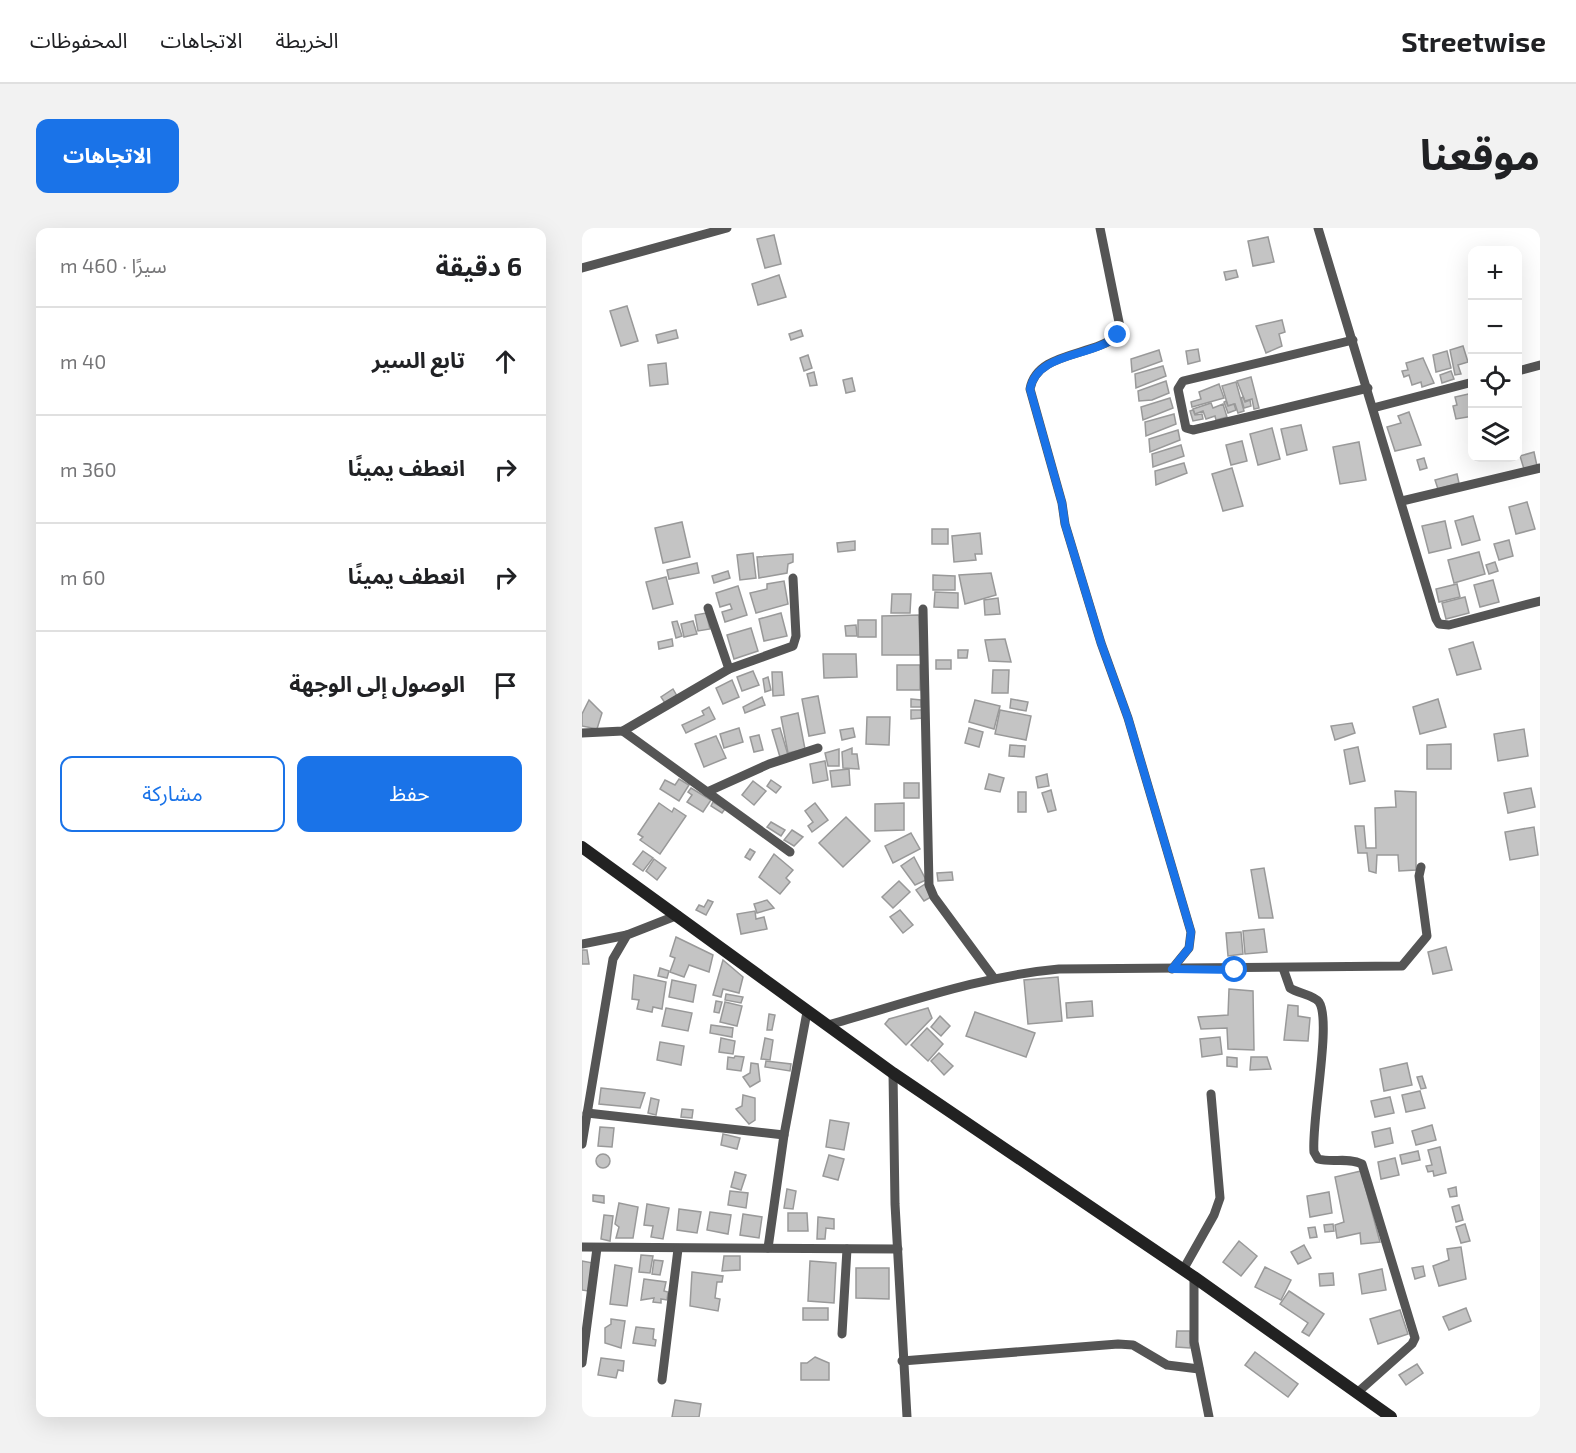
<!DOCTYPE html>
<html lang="ar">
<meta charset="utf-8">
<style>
body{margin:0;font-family:"Exo 2","Noto Sans Arabic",sans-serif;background:#f2f2f2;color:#202124;direction:rtl}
.controls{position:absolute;right:18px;top:18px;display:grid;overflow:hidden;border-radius:12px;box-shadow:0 6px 24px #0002}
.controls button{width:54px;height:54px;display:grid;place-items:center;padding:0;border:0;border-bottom:2px solid #e0e0e0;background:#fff;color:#202124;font:30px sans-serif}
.stop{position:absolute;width:18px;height:18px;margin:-14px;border:4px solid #1a73e8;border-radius:50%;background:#fff}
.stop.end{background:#1a73e8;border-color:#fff;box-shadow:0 2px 6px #0008}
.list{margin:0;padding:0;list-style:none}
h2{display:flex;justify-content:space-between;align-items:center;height:78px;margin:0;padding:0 24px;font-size:26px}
h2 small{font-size:20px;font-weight:400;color:#757577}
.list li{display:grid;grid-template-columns:39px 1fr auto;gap:18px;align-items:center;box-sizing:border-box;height:108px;padding:0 24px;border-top:2px solid #e0e0e0}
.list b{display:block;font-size:22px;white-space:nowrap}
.list em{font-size:20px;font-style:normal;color:#757577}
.actions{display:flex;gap:12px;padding:18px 24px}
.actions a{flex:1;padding:14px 0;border:2px solid #1a73e8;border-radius:12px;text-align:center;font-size:21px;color:#1a73e8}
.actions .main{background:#1a73e8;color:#fff}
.icon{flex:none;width:33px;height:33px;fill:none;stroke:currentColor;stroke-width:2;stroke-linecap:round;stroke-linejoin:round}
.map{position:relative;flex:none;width:958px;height:1189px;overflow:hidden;direction:ltr;border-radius:12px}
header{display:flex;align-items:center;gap:36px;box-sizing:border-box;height:84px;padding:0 30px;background:#fff;border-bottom:2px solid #e0e0e0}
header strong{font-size:28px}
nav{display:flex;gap:33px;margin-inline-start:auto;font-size:21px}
.intro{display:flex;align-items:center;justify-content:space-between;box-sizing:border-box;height:144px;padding:0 36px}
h1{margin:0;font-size:42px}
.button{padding:15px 27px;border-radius:12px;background:#1a73e8;color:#fff;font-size:21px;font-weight:700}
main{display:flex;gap:36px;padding:0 36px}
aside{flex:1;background:#fff;border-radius:12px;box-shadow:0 6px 24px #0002}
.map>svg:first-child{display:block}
.building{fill:#c4c4c4;stroke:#999;stroke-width:1.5}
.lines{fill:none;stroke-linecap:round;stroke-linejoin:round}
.street{stroke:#555;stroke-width:9}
.secondary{stroke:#222;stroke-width:12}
.route{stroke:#1a73e8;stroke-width:8}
</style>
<header>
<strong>Streetwise</strong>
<nav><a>الخريطة</a><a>الاتجاهات</a><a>المحفوظات</a></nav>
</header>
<div class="intro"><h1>موقعنا</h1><a class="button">الاتجاهات</a></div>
<main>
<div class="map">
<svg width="958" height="1189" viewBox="0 0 958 1189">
<rect width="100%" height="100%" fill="#fff"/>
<g class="building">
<polygon points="192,7 199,36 183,40 175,11"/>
<polygon points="686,9 692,34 671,38 666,13"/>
<polygon points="654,42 656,49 644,52 642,44"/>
<polygon points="197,47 204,69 176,77 170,56"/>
<polygon points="45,78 56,113 39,118 28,83"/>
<polygon points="700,92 703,104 697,106 700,118 684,125 674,98"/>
<polygon points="94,102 96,110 76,115 74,107"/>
<polygon points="219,102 221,108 209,112 207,106"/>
<polygon points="881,118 886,134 876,137 879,146 873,147 868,122"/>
<polygon points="616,121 618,133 606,136 604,123"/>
<polygon points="577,122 580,133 550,144 549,131"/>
<polygon points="865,123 869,140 854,144 851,127"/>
<polygon points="226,127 230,140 222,143 218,130"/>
<polygon points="841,130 852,155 840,159 839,154 830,157 827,147 822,149 820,143 826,142 824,135"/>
<polygon points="84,135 86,156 68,158 66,137"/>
<polygon points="581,138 584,148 554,160 553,146"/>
<polygon points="869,143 872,151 860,155 858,147"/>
<polygon points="232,144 235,157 228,158 225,146"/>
<polygon points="669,149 677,180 672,181 670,171 663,173 655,153"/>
<polygon points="270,150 273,163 264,165 261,152"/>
<polygon points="584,153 587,165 570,172 557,173 556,163"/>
<polygon points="654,154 662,183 656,185 653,176 646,178 640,158"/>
<polygon points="637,156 642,170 610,179 609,174 619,171 617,164"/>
<polygon points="891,165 891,188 874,191 871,178 875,177 873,169"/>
<polygon points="661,169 663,174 668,172 669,178 662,180 659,170"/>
<polygon points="588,170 591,180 561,192 559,179"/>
<polygon points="644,173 646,178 652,176 654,182 646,185 642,174"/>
<polygon points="629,175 631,180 641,176 645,189 634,192 633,188 624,191 621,183 613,186 611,181"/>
<polygon points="611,182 613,187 620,186 621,191 611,193 608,183"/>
<polygon points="827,184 839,217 813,223 805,199 819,195 816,188"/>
<polygon points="592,186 594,196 564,208 563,194"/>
<polygon points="719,197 725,222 705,227 699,201"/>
<polygon points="690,200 698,231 676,237 668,206"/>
<polygon points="596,202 598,212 568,224 567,211"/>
<polygon points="660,213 665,233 649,237 644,217"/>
<polygon points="777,214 784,252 758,256 751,219"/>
<polygon points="599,217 602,228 571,239 570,226"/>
<polygon points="952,224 955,238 942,241 938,228"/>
<polygon points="842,230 845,240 838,242 835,232"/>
<polygon points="602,235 605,245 574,257 573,243"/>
<polygon points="650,240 661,278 641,283 630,246"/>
<polygon points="875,246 877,255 856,261 853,252"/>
<polygon points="945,274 953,301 934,306 927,279"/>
<polygon points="891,288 898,312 880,317 873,293"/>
<polygon points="863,293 869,320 847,325 840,298"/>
<polygon points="100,294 108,329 81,335 73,300"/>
<rect x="350" y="301" width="16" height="15"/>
<polygon points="398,305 400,326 393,326 394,332 372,334 370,308"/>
<polygon points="927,312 931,328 917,332 912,316"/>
<polygon points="273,313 273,322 256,324 255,315"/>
<polygon points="897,324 903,346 872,355 866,332"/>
<polygon points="171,325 174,350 158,352 155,327"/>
<polygon points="211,326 211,334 206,336 205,345 177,350 175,329"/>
<polygon points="913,334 916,343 907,346 904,337"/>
<polygon points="115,335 117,345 87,351 85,342"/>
<polygon points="146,343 148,350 132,355 130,348"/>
<polygon points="409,345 414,367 383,376 377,347"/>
<polygon points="351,347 373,348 373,362 351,362"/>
<polygon points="84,349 91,376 71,381 64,354"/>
<polygon points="911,352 917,374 898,379 892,357"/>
<polygon points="202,353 206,376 174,385 168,365 185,361 185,356"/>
<polygon points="875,356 878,369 857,374 854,361"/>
<polygon points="156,358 165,387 143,394 140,384 150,381 148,376 138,379 134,365"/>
<polygon points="353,364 376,365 376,380 352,379"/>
<polygon points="310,366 329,366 328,385 309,385"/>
<polygon points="883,369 887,385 864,391 860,375"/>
<polygon points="416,370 418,386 403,387 402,372"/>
<polygon points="124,385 128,401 116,403 113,387"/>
<polygon points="199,385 205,408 182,413 177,391"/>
<polygon points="337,387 338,427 300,427 300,388"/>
<rect x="276" y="392" width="18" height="17"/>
<polygon points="95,393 100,408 94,410 90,394"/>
<polygon points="111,393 115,406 102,409 99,396"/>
<polygon points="274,397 275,408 264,408 263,398"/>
<polygon points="169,400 176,423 152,431 145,407"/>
<polygon points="90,411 91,418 77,421 76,414"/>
<polygon points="423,411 429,434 407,433 403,412"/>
<polygon points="891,414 899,441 875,447 867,421"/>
<polygon points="376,422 386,422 385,430 376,430"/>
<polygon points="241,426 274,426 275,449 242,450"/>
<rect x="354" y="432" width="15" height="9"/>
<rect x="315" y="437" width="23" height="25"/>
<polygon points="411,442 427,442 426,465 410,465"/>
<polygon points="171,443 177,457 160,463 155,449"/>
<polygon points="190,444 200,444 202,467 191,468"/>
<polygon points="186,449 189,462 183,464 181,451"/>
<polygon points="150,452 157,469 141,476 134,460"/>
<polygon points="91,461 95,468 83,475 79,469"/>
<polygon points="236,468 243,505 227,508 220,471"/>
<polygon points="180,469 183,477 163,485 161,479"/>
<polygon points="329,471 339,472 339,479 329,479"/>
<polygon points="429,471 446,474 444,483 428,480"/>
<polygon points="856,471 864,499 838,506 831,479"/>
<polygon points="7,472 20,485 15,501 0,498 0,486"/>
<polygon points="393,472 418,478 412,501 387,494"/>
<polygon points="127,479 133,491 104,505 100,497 122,487 120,483"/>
<polygon points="329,482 341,482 341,490 329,491"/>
<polygon points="418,482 449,488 444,512 413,506"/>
<polygon points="216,485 223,521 206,525 199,489"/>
<polygon points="285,489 308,489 307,517 284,516"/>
<polygon points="770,495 773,505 753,512 749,498"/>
<polygon points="157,500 161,514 142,520 138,506"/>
<polygon points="198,500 206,527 198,529 190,502"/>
<polygon points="271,500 273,509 260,512 258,502"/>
<polygon points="387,500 401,504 397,519 383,515"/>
<polygon points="942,501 946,528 916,533 912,506"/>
<polygon points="177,507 181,522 172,524 168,509"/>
<polygon points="134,508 144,530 122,539 113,516"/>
<polygon points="869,516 869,541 845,541 845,517"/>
<polygon points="428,517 443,518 442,529 427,528"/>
<polygon points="776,519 783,553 768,556 762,522"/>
<polygon points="270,520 270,526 275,526 277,541 261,540 260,524"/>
<polygon points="257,521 257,538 246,538 243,525"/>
<polygon points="243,533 246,552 231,555 228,536"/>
<polygon points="267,541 268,557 250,559 248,543"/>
<polygon points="407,546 422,550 418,564 403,561"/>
<polygon points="465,546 467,558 456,560 454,549"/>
<polygon points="97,551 107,557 97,573 78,561 83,552 93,557"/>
<polygon points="189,552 199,559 194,565 185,558"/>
<polygon points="171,553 184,563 172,577 160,567"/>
<rect x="322" y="555" width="15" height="15"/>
<polygon points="109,560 129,572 121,584 105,574 110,567 106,564"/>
<polygon points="949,560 953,579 926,585 922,565"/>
<polygon points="469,562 474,582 466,584 460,565"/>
<polygon points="813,563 834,564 834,642 817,643 816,627 795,627 794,645 787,643 785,625 776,625 773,598 782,598 784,620 794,620 793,580 814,579"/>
<rect x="436" y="564" width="8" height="20"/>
<polygon points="131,574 143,581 140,585 129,578"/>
<polygon points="77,575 90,584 92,580 104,588 78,626 58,612 61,609 56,606"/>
<polygon points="233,575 246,592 230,604 226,598 231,594 223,583"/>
<polygon points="322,575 322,602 293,603 293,576"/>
<polygon points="264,589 288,613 261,639 237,615"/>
<polygon points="189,594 203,602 199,608 185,599"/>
<polygon points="952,599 956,627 928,632 923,604"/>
<polygon points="210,602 221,609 212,618 202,612"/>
<polygon points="329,605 338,621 311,635 303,618"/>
<polygon points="168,621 173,624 168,632 163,629"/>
<polygon points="61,623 71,630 61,643 51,636"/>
<polygon points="192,626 211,642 204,650 208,654 198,666 177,649"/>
<polygon points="332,629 344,652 333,657 319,638"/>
<polygon points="72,631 84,640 75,652 64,643"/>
<polygon points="682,640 691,690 677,690 669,642"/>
<polygon points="370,644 371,652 356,653 355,645"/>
<polygon points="317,653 328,664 311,680 300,669"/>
<polygon points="343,656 349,669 342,673 334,662"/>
<polygon points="126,672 131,674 124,687 114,682 117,677 122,679"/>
<polygon points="185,672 192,680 175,685 172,676"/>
<polygon points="318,682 331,697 321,705 308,689"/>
<polygon points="173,683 174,691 182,689 185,701 159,706 155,686"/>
<polygon points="682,701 685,724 663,726 661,703"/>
<polygon points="659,704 661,726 646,728 644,705"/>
<polygon points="94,709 131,727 127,744 107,737 102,749 88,744 93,730 88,728"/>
<polygon points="864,719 870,742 851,746 846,724"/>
<polygon points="0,722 5,722 7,736 0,736"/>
<polygon points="141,732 161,749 157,765 141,761 139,769 131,767"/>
<polygon points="78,740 87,743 85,750 76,748"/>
<polygon points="52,747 84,754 80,781 71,779 70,784 55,781 57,772 50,771"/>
<polygon points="476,749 480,793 446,796 442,752"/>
<polygon points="90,752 114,757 111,774 87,769"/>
<polygon points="647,761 671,763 672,822 646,821 645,800 619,801 616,789 646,787"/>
<polygon points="144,766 161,769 159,775 143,772"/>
<polygon points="134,773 140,774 137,785 132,784"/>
<polygon points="510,773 511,788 485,790 484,775"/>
<polygon points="143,774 160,778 155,798 138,794"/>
<polygon points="706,777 716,778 716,788 728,790 726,813 702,812"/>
<polygon points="84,780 110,785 106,803 80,798"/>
<polygon points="346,780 350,790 324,817 303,796 307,791"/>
<polygon points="393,784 453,805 444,829 384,808"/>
<polygon points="187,786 193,787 190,802 185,802"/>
<polygon points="358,788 368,798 359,808 349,799"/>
<polygon points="129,797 151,800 150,809 128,805"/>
<polygon points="345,800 361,816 346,833 329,817"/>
<polygon points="638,809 640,826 620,829 618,811"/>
<polygon points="139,810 153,813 151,826 137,824"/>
<polygon points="183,810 191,812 188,832 179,831"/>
<polygon points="78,814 102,818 99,837 75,832"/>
<polygon points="357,825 371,838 362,847 349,833"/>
<polygon points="153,828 162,829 159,843 145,841 146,829 152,830"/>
<polygon points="645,829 655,830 655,839 645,838"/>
<polygon points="669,829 685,829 689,841 668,842"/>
<polygon points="184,833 209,836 208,843 183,839"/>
<polygon points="169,835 176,836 178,853 168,859 161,849 168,845"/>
<polygon points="825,835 830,857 802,863 798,841"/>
<polygon points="840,848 844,860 839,861 835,849"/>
<polygon points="19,860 63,865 58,880 17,876"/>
<polygon points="838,863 843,880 824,884 820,867"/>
<polygon points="161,867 173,870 173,892 167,896 154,881 160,878"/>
<polygon points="808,869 812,885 793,889 789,873"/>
<polygon points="69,870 77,872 74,887 66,885"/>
<polygon points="100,881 111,882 110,890 99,889"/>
<polygon points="248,892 267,895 262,922 244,919"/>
<polygon points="850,897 854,912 834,917 830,903"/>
<polygon points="18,899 32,900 30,919 16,918"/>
<polygon points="808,900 811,915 793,919 790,904"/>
<polygon points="141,906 158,910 155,921 139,917"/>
<polygon points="858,919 864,945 852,948 851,943 846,944 844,938 850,937 846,922"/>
<polygon points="836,923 838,932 820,936 818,927"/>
<circle cx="21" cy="933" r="7"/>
<polygon points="247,927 262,931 256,952 241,948"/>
<polygon points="813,930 817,947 799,951 796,934"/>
<polygon points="779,943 798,1014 779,1016 778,1005 755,1010 753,997 762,994 753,949"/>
<polygon points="153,944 164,947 159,962 149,959"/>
<polygon points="874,959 875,968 868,969 866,961"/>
<polygon points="205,961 214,963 211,981 202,980"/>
<polygon points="148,963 166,965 164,980 146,977"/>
<polygon points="747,964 750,985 728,989 725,968"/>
<polygon points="11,967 22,968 22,975 11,973"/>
<polygon points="37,975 56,979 51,1010 34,1010 37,999 33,996"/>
<polygon points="65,976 87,980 81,1011 69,1009 71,998 62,997"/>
<polygon points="877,977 881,992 874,994 870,979"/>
<polygon points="97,981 119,984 115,1005 95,1002"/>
<polygon points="128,984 149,987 146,1006 125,1002"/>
<polygon points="206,985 225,985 226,1003 206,1003"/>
<polygon points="161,986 180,989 177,1010 158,1007"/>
<polygon points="22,987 31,988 28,1013 19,1011"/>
<polygon points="236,989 252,991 252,1001 244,1000 243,1011 235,1011"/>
<polygon points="751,996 752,1003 743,1004 742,997"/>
<polygon points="883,996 888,1013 879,1015 874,999"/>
<polygon points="733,999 735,1009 728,1010 726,1000"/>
<polygon points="657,1013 675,1028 659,1048 641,1034"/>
<polygon points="722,1017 729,1030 716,1036 709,1024"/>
<polygon points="879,1019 884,1051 857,1058 851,1038 867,1032 865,1021"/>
<polygon points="59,1027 71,1028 68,1045 57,1044"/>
<polygon points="142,1028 158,1028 158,1042 140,1043"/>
<polygon points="72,1032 81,1033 78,1047 70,1046"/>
<polygon points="0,1033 11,1035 6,1063 0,1062"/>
<polygon points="228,1033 254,1035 252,1075 226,1073"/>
<polygon points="33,1037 50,1040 45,1078 28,1076"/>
<polygon points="841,1038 843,1048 833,1051 830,1040"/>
<polygon points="683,1039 709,1052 699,1072 673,1059"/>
<polygon points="274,1040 307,1040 307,1071 274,1070"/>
<polygon points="800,1041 804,1062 780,1066 777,1046"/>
<polygon points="110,1044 141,1048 140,1054 135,1054 133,1070 138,1071 136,1083 108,1078"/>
<polygon points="751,1045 752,1057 738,1058 737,1046"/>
<polygon points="62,1051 84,1054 82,1063 86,1064 85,1072 79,1071 79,1075 71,1074 72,1070 59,1072"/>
<polygon points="707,1063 742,1086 727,1108 720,1104 726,1095 698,1076"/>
<rect x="221" y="1080" width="25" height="12"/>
<polygon points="884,1080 889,1093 867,1102 861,1089"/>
<polygon points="818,1082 826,1106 796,1116 788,1091"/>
<polygon points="29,1091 43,1093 39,1120 23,1115 23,1100 29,1096"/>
<polygon points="54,1099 72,1101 71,1111 74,1112 73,1118 51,1115"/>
<polygon points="595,1103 608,1103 608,1120 594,1119"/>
<polygon points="673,1124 716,1156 706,1169 663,1137"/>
<polygon points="233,1129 247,1135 247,1152 219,1152 219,1135 225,1135"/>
<polygon points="19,1130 42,1133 41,1143 36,1142 34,1150 16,1147"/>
<polygon points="835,1136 841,1145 824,1157 817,1147"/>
<polygon points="93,1172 119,1176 117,1189 90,1189"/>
</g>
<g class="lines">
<g class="street">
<path d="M518,0l20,99 -2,8c-25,22 -81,16 -88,54l32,114 3,21 36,119 27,75 63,214 -2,16 -17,21"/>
<polyline points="736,0 854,391 857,396 867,397 958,373"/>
<polyline points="0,40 145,0"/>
<polyline points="771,112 601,153 596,161 604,200 611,202 786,160"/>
<polyline points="936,143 958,137"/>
<polyline points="791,180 891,154"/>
<polyline points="820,273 958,240"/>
<polyline points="126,380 147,441"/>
<polyline points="341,381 347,657 352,669 411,749"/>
<polyline points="41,503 208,624"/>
<polyline points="0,505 41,503 147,441 211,418 214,408 211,350"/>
<polyline points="125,564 187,536 236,520"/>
<polyline points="0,716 45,707"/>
<path d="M701,740l7,20c7,5 24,7 29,14 13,19 -8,120 -5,150l4,7c15,4 30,-2 44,5l53,174 -3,6 -54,48"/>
<path d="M246,797c76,-21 152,-49 231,-56l343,-3 25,-30 -8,-60 2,-9"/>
<polyline points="311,845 313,976 325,1189"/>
<polyline points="5,885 202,907"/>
<polyline points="0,916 31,731 45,707 96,687"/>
<polyline points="0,1019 316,1021"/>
<polyline points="186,1020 202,907 225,784"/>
<polyline points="601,1042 632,987 638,970 629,866"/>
<polyline points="612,1049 612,1114 627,1189"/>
<polyline points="260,1106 265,1021"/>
<polyline points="320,1133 536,1116 551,1117 585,1137 617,1141"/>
<polyline points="0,1135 15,1020"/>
<polyline points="80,1152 96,1021"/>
</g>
<polyline class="secondary" points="0,619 311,845 612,1049 809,1189"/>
</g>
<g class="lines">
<path class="route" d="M536,107c-25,23 -80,16 -88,54l32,114 3,21 36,119 27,75 63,214 -2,16 -17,21 63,1"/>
</g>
</svg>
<div class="controls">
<button>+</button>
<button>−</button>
<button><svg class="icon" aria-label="locate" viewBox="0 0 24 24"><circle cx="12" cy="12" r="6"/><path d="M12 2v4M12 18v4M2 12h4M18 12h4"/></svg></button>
<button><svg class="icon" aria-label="layers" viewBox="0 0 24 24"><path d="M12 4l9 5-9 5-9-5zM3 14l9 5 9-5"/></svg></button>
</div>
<div class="stop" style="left:653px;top:742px"></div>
<div class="stop end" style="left:536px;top:107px"></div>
</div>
<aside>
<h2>6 دقيقة<small>سيرًا · 460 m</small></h2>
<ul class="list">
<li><svg class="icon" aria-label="ahead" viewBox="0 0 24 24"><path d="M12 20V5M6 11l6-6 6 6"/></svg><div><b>تابع السير</b></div><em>40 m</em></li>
<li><svg class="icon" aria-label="right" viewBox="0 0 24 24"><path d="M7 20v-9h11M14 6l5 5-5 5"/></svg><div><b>انعطف يمينًا</b></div><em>360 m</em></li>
<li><svg class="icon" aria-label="right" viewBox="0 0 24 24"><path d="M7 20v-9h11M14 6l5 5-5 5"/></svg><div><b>انعطف يمينًا</b></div><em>60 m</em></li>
<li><svg class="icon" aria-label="arrive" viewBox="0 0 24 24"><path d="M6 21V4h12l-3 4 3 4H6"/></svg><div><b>الوصول إلى الوجهة</b></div></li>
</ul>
<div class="actions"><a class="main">حفظ</a><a>مشاركة</a></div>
</aside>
</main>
